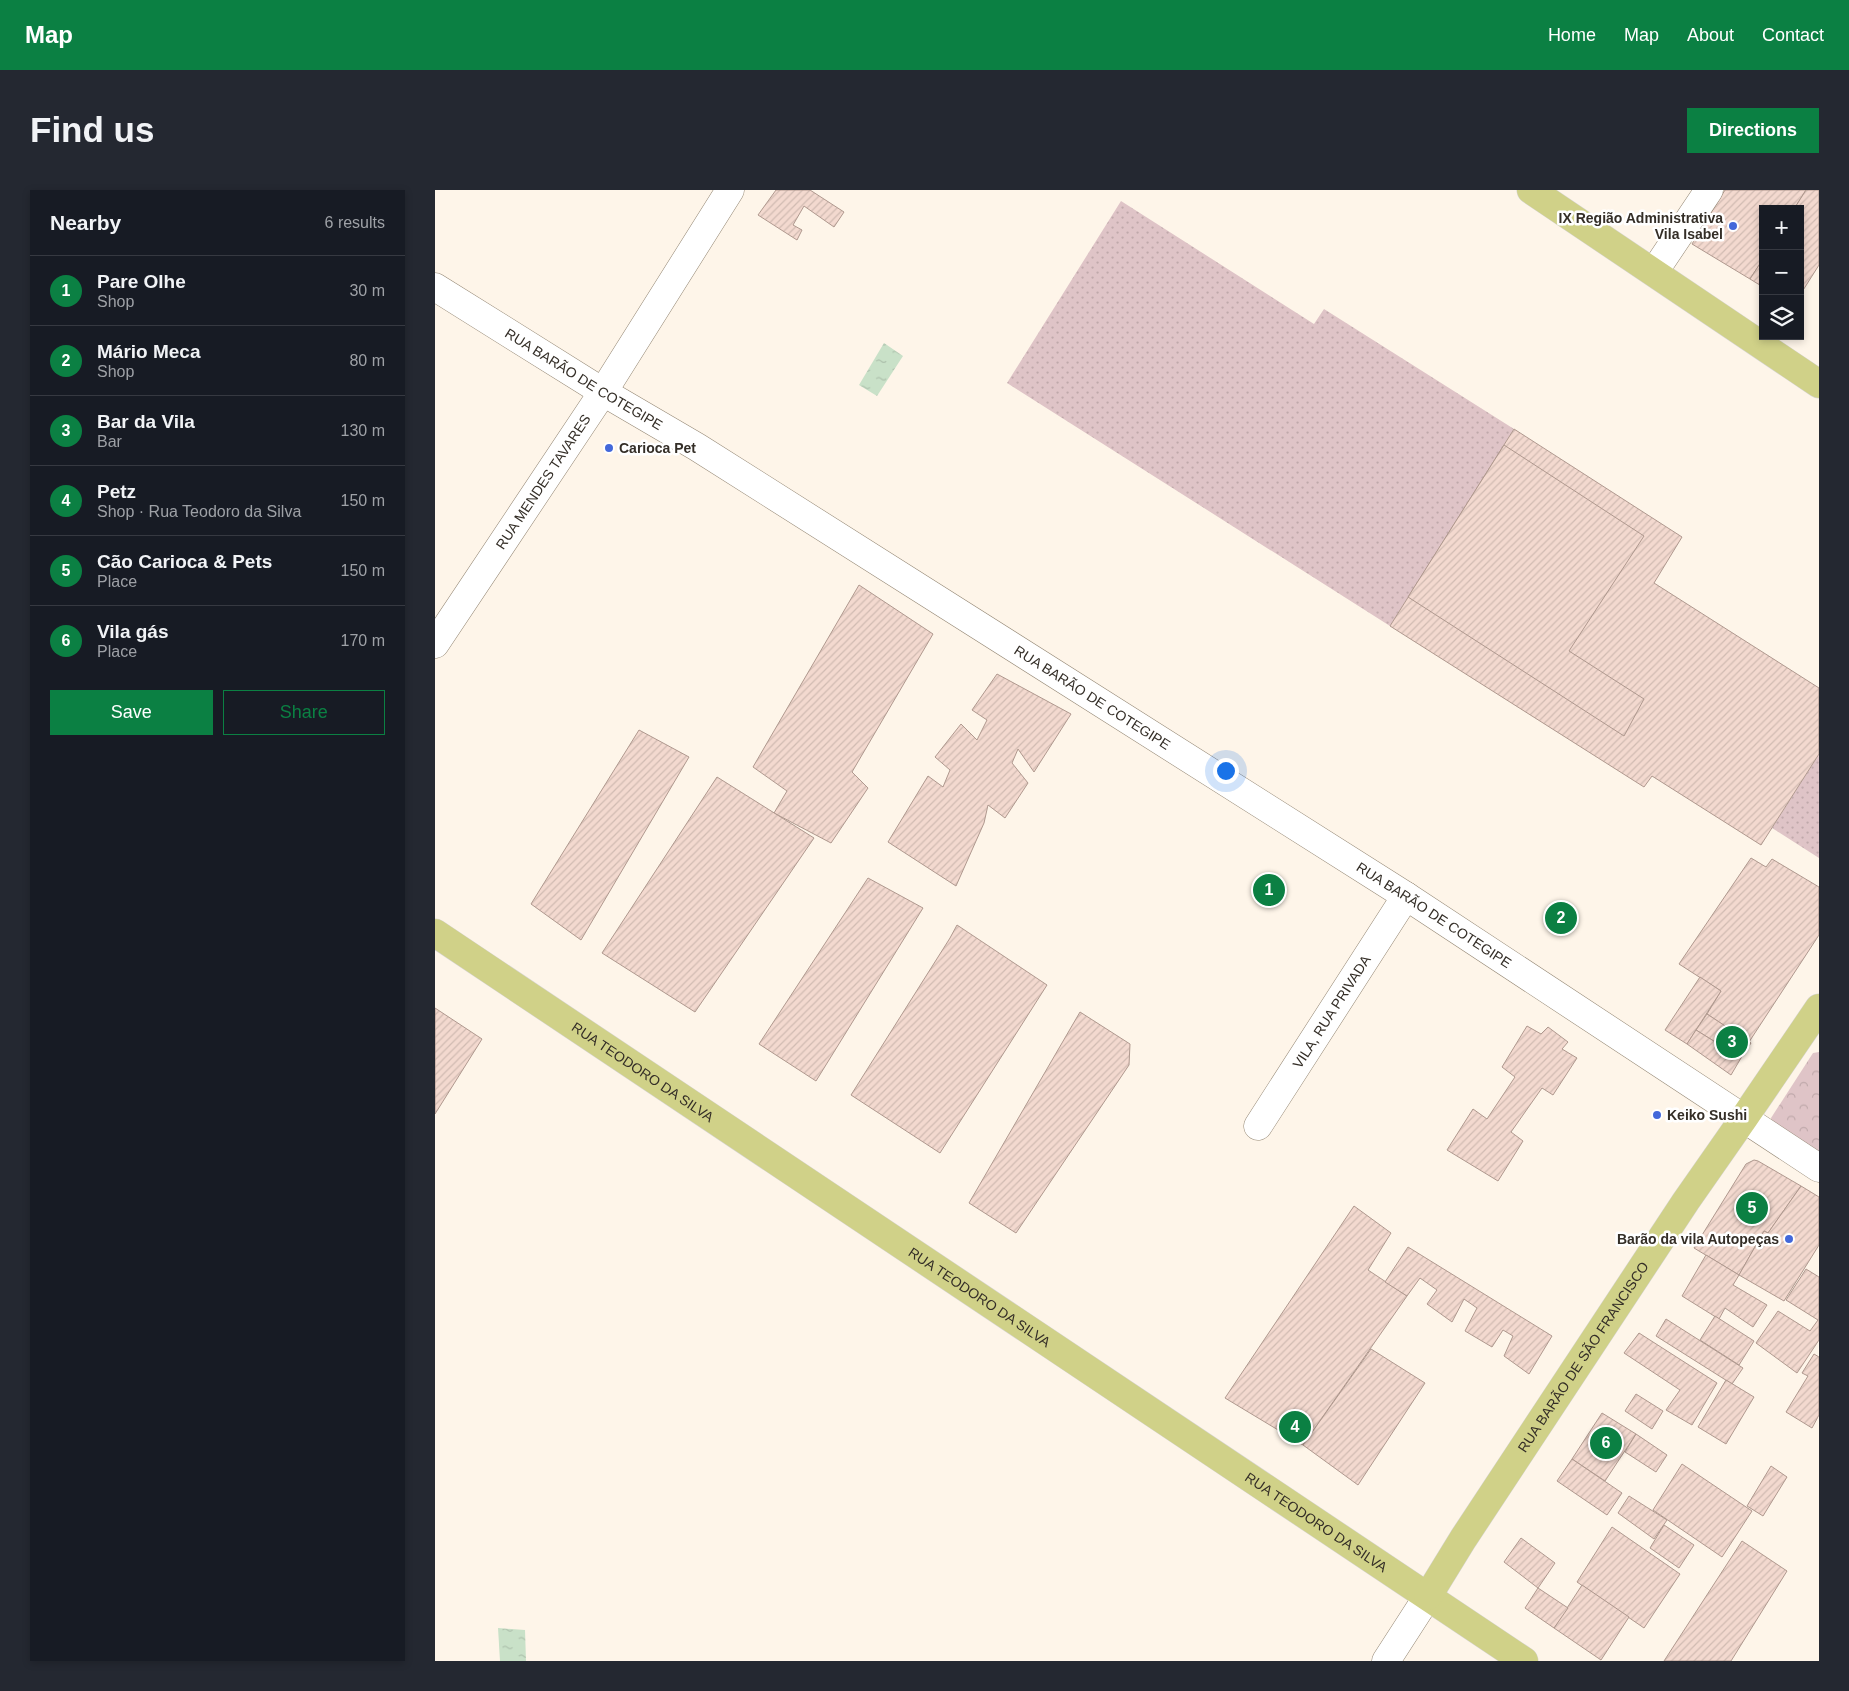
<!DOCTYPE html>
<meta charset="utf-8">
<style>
body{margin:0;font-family:Arial,sans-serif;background:#242831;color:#f1f3f6}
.controls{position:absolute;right:15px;top:15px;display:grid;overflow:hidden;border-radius:0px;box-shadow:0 2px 8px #0003}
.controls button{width:45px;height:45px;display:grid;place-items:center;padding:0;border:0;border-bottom:1px solid #363941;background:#171b24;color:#f1f3f6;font:25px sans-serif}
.you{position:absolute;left:790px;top:580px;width:18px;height:18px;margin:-12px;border:4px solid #fff;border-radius:50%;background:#1a73e8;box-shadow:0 0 0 8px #1a73e833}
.badge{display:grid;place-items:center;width:32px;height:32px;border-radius:50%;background:#0b8043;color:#fff;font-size:16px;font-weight:700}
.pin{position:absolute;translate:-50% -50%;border:2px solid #fff;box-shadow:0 1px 5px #0006}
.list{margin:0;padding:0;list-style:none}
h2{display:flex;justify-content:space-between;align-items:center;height:65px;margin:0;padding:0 20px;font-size:21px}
h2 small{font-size:16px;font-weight:400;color:#9ea1a6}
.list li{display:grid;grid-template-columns:32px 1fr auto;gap:15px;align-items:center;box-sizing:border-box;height:70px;padding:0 20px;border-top:1px solid #363941}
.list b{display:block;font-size:19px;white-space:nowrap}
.list p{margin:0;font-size:16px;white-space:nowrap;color:#9ea1a6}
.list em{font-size:16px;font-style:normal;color:#9ea1a6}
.actions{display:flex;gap:10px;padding:15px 20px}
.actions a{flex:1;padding:11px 0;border:1px solid #0b8043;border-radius:0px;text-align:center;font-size:18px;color:#0b8043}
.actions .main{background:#0b8043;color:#fff}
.icon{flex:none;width:28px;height:28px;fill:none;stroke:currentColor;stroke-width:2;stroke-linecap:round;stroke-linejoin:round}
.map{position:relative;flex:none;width:1384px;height:1471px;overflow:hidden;border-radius:0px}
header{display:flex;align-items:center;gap:30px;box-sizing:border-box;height:70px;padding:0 25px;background:#0b8043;color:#fff}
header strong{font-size:24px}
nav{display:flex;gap:28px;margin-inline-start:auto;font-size:18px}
.intro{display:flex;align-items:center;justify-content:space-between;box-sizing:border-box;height:120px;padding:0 30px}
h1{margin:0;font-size:35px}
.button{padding:12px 22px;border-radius:0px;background:#0b8043;color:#fff;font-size:18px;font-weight:700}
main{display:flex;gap:30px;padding:0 30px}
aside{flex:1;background:#171b24;border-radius:0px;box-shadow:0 2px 8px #0003}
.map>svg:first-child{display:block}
.forest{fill:url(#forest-crowns)}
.garden{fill:url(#garden-dots)}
.water{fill:url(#water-ripples)}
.building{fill:url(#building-hatch);stroke:#af988e}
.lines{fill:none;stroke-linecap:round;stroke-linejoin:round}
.minor-casing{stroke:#938673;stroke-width:29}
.major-casing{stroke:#d6d5d4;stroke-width:29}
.minor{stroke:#fff;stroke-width:28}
.major{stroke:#d0d188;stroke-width:28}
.poi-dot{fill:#4368da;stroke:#fff;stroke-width:2}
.labels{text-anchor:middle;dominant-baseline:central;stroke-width:5;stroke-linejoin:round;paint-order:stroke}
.poi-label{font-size:14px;font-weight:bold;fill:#342e27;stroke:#fff;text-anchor:end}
.street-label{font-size:14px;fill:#342e27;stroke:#fff}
</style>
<header>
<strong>Map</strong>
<nav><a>Home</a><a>Map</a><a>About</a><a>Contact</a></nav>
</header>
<div class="intro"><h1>Find us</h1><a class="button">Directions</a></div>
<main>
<aside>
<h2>Nearby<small>6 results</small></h2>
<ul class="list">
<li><span class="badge">1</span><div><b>Pare Olhe</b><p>Shop</p></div><em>30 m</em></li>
<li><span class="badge">2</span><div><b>Mário Meca</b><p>Shop</p></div><em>80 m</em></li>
<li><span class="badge">3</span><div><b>Bar da Vila</b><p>Bar</p></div><em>130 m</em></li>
<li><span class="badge">4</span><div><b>Petz</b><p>Shop · Rua Teodoro da Silva</p></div><em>150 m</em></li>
<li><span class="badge">5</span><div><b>Cão Carioca &amp; Pets</b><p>Place</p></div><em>150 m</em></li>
<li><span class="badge">6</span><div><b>Vila gás</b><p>Place</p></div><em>170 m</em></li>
</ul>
<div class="actions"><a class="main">Save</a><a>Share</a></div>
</aside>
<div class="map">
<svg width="1384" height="1471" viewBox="0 0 1384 1471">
<defs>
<pattern id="forest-crowns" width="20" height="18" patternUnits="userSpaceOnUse" patternTransform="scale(1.25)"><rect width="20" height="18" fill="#dfc4c7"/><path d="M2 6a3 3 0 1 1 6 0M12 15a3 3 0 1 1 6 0" fill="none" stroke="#c0a9ab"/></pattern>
<pattern id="garden-dots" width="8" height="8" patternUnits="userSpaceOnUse" patternTransform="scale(1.25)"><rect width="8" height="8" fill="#dfc4c7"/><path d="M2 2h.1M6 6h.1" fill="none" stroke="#c0a9ab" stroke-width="1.8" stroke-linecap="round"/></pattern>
<pattern id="water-ripples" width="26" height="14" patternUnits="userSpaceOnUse" patternTransform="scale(1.25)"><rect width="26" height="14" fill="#c9e1c8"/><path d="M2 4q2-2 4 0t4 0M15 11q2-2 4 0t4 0" fill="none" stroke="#adc1ac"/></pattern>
<pattern id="building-hatch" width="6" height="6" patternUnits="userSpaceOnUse" patternTransform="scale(1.25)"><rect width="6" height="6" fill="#f3d9cf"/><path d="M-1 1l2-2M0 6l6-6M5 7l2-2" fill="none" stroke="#d1bbb2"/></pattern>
</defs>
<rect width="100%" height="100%" fill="#fef5e9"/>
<polygon class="forest" points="1384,862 1384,969 1339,940 1336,928 1378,863"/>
<g class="garden">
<polygon points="686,11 879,134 889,119 1079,239 955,436 572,193"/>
<polygon points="1384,564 1384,668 1337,638"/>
</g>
<g class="water">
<polygon points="449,153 468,166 442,206 424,195"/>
<polygon points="63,1438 90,1440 91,1471 65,1471"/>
</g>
<g class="building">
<polygon points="341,0 375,0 409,22 399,37 369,16 358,35 367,40 362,50 323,25"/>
<polygon points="1290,0 1371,0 1359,19 1328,19 1328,69 1315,89 1257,54"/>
<polygon points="1371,0 1384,0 1384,75 1365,105 1365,19 1359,19"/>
<polygon points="1328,69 1328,97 1315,89"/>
<polygon points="1079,239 1247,347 1219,393 1384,498 1384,564 1326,655 1217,586 1209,597 955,436"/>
<polygon points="1069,255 1209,346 1134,461 1209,509 1189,546 973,407"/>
<polygon points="424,395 498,444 417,582 433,598 396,653 339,623 352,601 318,577"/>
<polygon points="562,484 636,524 599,582 583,559 577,573 593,593 570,628 553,615 549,633 521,696 453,652 493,586 508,597 515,580 500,567 526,534 542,550 552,530 537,520"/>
<polygon points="204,540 254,567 146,750 96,714"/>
<polygon points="282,587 379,648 260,822 167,763"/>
<polygon points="1316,668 1331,677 1337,669 1384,697 1384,745 1314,852 1272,824 1286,801 1244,774"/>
<polygon points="433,688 488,718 381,891 324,854"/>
<polygon points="522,735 612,795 505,963 416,905 515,748"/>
<polygon points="1265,787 1286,801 1252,854 1230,840"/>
<polygon points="0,818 47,849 0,924"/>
<polygon points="645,822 695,854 694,875 581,1043 534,1013"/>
<polygon points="1272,824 1316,853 1306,868 1261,840"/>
<polygon points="1092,836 1106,844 1113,837 1133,852 1127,859 1142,868 1118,905 1107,898 1076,942 1088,951 1063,991 1012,960 1038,919 1052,929 1080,887 1067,877"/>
<polygon points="1261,840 1306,868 1296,885 1252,854"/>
<polygon points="1319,970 1323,971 1366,996 1333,1043 1329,1041 1304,1085 1259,1058 1311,974"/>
<polygon points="1366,996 1384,1007 1384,1055 1349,1111 1304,1085 1329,1041 1333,1043"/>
<polygon points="919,1016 956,1043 933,1080 972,1106 868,1255 790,1208"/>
<polygon points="973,1057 1117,1146 1094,1184 1069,1166 1078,1146 1068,1140 1057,1157 1030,1141 1042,1118 1029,1109 1017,1132 992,1114 1002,1100 985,1088 972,1106 950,1092"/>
<polygon points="1271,1065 1304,1085 1298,1095 1332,1115 1318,1137 1290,1118 1284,1129 1247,1106"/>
<polygon points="1371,1079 1384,1087 1384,1150 1362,1183 1321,1153 1343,1121 1375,1141 1383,1130 1351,1110"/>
<polygon points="1280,1126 1319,1151 1304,1175 1265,1150"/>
<polygon points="1231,1129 1308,1178 1297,1194 1221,1146"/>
<polygon points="1204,1143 1282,1193 1257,1235 1231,1220 1245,1200 1189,1163"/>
<polygon points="936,1159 990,1193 923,1295 868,1255"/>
<polygon points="1379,1164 1384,1167 1384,1225 1377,1238 1351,1222 1373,1186 1367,1183"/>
<polygon points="1291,1190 1319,1207 1291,1254 1263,1237"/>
<polygon points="1201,1204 1228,1221 1217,1239 1190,1221"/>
<polygon points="1167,1223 1201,1244 1170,1291 1137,1269"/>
<polygon points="1201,1244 1232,1265 1221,1282 1190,1262"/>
<polygon points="1137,1269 1187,1303 1172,1325 1122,1291"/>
<polygon points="1247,1274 1317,1321 1287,1367 1218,1320"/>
<polygon points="1336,1276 1352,1287 1328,1326 1312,1316"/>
<polygon points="1194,1306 1232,1330 1219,1349 1183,1323"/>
<polygon points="1229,1335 1259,1355 1244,1378 1215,1358"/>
<polygon points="1177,1337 1245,1384 1209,1438 1142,1392"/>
<polygon points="1086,1348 1120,1373 1103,1398 1069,1372"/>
<polygon points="1307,1351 1352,1381 1296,1471 1229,1471"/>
<polygon points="1147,1395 1194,1427 1166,1470 1119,1438"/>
<polygon points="1103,1398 1133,1418 1119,1438 1090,1418"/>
</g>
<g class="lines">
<defs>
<g id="minor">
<polyline points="1219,82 1274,0"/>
<path id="s1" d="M0,97l168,105 94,55 709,449 413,272"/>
<path id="s2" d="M0,454l168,-252 127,-202"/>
<path id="s3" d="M823,936l148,-230"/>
<polyline points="951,1471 993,1406"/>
</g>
<g id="major">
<polyline points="1096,0 1384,194"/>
<path id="s4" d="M0,743l1089,728"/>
<path id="s5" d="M993,1406l35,-57 223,-338 58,-83 75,-110"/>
</g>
</defs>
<use href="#minor" class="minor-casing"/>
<use href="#major" class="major-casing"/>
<use href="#minor" class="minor"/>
<use href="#major" class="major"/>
</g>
<g class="poi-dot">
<circle cx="1298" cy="36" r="5"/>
<circle cx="174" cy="258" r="5"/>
<circle cx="1222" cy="925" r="5"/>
<circle cx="1354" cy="1049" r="5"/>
</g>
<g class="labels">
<g class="poi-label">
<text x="1288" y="28">IX Região Administrativa<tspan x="1288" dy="16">Vila Isabel</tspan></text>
<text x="184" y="258" text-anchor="start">Carioca Pet</text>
<text x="1232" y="925" text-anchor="start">Keiko Sushi</text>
<text x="1344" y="1049">Barão da vila Autopeças</text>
</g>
<g class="street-label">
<text stroke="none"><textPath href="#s1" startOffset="175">RUA BARÃO DE COTEGIPE</textPath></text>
<text stroke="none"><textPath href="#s2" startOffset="195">RUA MENDES TAVARES</textPath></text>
<text stroke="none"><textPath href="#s1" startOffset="775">RUA BARÃO DE COTEGIPE</textPath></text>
<text stroke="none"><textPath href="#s1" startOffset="1180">RUA BARÃO DE COTEGIPE</textPath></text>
<text stroke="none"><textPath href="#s3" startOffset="136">VILA, RUA PRIVADA</textPath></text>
<text stroke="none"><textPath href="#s4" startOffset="250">RUA TEODORO DA SILVA</textPath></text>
<text stroke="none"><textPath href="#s4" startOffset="655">RUA TEODORO DA SILVA</textPath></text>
<text stroke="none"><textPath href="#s5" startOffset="285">RUA BARÃO DE SÃO FRANCISCO</textPath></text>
<text stroke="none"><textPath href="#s4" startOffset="1060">RUA TEODORO DA SILVA</textPath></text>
</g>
</g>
</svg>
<div class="controls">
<button>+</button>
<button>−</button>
<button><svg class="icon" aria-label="layers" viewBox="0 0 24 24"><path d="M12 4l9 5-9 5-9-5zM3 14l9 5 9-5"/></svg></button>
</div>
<div class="you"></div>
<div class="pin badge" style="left:834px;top:700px">1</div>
<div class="pin badge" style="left:1126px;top:728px">2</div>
<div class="pin badge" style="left:1297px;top:852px">3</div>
<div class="pin badge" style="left:860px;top:1237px">4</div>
<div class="pin badge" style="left:1317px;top:1018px">5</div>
<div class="pin badge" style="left:1171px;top:1253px">6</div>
</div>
</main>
